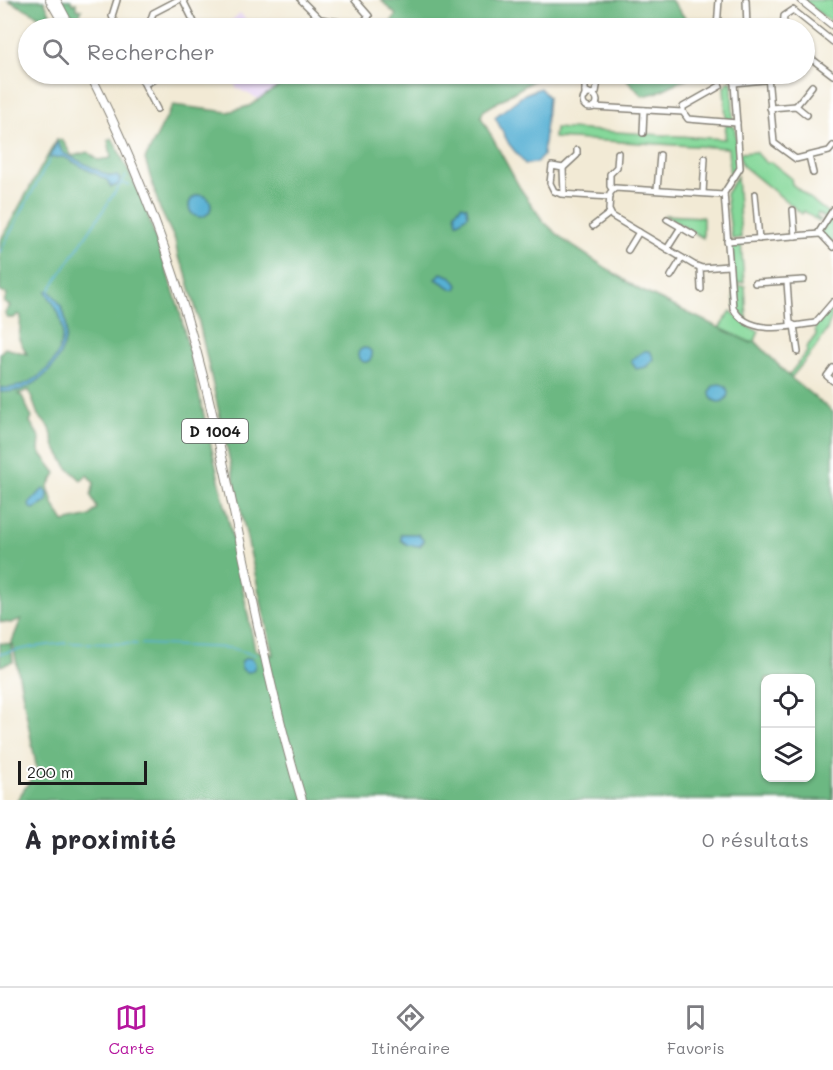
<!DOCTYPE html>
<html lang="fr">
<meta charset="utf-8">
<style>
body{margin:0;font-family:Mali,sans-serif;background:#f7f7f7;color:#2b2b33}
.controls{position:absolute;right:18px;bottom:18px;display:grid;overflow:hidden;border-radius:12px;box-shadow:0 2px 4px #0004}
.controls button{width:54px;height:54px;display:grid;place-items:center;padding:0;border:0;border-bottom:2px solid #e1e1e2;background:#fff;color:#2b2b33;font:30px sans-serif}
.scale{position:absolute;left:18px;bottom:15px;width:129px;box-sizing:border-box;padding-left:6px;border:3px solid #1c1c1c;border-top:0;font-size:16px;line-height:21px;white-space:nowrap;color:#1c1c1c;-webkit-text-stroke:4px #fff;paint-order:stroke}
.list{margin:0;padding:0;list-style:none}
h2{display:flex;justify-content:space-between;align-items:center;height:78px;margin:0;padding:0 24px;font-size:26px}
h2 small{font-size:20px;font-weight:400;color:#7c7c81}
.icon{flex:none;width:33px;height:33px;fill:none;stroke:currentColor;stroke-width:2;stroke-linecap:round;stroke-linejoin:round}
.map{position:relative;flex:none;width:833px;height:800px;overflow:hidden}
.search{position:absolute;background:#fff;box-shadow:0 2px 4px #0004;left:18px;right:18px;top:18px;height:66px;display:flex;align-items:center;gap:15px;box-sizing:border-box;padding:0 21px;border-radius:33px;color:#7c7c81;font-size:22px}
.sheet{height:186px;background:#fff}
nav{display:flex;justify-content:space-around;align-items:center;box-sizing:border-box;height:84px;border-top:2px solid #e1e1e2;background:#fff;font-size:16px;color:#7c7c81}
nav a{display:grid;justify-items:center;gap:3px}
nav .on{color:#b5179e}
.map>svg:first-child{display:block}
.built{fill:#e5d3f1}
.green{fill:#85d89a;stroke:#507a5b;stroke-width:1.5}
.forest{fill:#6cb882;stroke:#446a4f;stroke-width:1.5;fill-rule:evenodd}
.water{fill:#57b0d4;stroke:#3a6678;stroke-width:1.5}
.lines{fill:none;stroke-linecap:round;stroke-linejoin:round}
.stream{stroke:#57b0d4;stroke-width:1.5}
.minor-casing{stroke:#878378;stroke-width:8}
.major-casing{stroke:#878378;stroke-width:8}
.highway-casing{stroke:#878378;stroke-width:10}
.minor{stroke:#fff;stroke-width:5}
.major{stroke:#fff;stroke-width:6}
.highway{stroke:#fff;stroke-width:8}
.labels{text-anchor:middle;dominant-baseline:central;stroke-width:4.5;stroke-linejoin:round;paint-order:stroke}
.shield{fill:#fff;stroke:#606060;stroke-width:1.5}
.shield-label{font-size:15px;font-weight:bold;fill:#1c1c1c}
</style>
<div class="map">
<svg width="833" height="800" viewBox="0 0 833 800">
<rect width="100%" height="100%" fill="#fff"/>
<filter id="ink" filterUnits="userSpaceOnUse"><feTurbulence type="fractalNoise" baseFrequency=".0167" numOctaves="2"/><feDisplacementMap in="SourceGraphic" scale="12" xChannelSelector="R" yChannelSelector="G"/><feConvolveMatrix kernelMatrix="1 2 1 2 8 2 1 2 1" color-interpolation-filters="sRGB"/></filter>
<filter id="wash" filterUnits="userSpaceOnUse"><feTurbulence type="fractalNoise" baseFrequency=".008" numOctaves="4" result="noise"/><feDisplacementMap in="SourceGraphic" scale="24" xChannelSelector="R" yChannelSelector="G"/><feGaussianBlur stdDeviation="1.35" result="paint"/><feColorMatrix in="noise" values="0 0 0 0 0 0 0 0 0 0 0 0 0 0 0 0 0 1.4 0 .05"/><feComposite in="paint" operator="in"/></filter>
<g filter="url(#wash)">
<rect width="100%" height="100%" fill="#f2ead5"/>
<g class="built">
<polygon points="240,13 254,28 270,18 276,28 223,28"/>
<polygon points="233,74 297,74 259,99 236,88"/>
</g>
<g class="green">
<polygon points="809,0 833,0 833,24 804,1"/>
<polygon points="729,81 732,82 733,120 726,119 724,87"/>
<polygon points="726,124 735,127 738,168 730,179 728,148 554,138 555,128 725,139"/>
<polygon points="756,152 766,163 771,162 791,178 792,184 833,217 833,247 820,234 826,219 818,213 816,217 821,220 819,222 804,211 802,214 742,165 739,153"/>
<polygon points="737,176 741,238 732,239 726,194"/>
<polygon points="664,215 703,217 703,238"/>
<polygon points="741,242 744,282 738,283 738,286 745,286 747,320 735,307 730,245"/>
<path d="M833,306c0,27 -25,50 -42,72l-3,-2 19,-24 -1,-4 10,-13 -1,-9z"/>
<polygon points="731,311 750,328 759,331 755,341 752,343 719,328"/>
</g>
<g class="forest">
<path d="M8,0h36l12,28h-6c-8,-15 -28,-19 -42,-28z"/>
<polygon points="61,0 71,0 72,4 76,3 76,9 82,10 79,16 91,21 94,28 76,28"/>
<polygon points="381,0 671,0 693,28 387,28 396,15"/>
<path d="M297,74h247l-61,37 -2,6 39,71 23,33 22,20 73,48 113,54 4,-2 36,37 42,34v388h-816l20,-30 -24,-126 -2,1 2,17 -13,4v-23l11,1 10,-25 -10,4 -11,-1v-269l5,-5 22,6 -8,-15 2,-23 -3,-2 -4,4h-7l-2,-5 5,-7 -6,-4 3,-8 -7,-2v-51l57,-102 6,2 9,15 16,-4 10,8 13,-2 -3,-18 4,-2 30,60 37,110 54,232 22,110 18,5 -77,-346 -12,-42 -6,-10 -3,-17 -15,-31 -15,-50 28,-54 55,7 21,-6zM29,390l9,25 12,13 5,19 12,20 14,13 6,-5 7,8 -3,13 6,12 -7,8 -26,6 -10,-16 -6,-19 8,-14 -17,-22 1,-13 -10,-16 2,-4 -10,-22 -4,-2zM766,678h44v100h-44z"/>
<polygon points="622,74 695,74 656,93 642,96"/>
</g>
<g class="water">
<polygon points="540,88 548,97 543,156 536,163 525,164 509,144 495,117 525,94"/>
<polygon points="57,142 63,153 109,176 117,176 120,179 118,185 111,187 107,180 64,157 49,158"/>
<circle cx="200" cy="206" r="11"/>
<polygon points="462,205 467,207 468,215 457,223 455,212"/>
<polygon points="441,273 452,277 458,285 456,289 452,289 436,279"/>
<path d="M48,290c43,37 4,105 -48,102v-4c37,2 72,-33 60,-71 -3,-9 -9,-17 -14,-25z"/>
<circle cx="365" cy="355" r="7"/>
<polygon points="644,351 650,351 654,359 646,367 636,369 631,360"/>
<circle cx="719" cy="393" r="9"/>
<polygon points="43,489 48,493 47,502 34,509 30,508 29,504"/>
<polygon points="401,534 418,534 424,541 420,546 408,545 401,540"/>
<circle cx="248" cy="665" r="7"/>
</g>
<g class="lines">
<g class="stream">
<polyline points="120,183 129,185"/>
<polyline points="109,201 126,176"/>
<polyline points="0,252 50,159"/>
<polyline points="49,291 108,203"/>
<polyline points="70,643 137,644"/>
<polyline points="141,644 231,648 255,655"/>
<polyline points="0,654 32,647 66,643"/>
</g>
</g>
</g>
<g filter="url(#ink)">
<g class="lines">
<defs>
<g id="minor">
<polyline points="117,0 112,16 117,28"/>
<polyline points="183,0 197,28"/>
<polyline points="301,0 320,19 360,25 369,16 355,0"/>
<polyline points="746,0 747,28"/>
<polyline points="155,28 151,19 153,13 178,0"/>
<polyline points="717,28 719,0"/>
<polyline points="783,28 784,16 793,10 833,42"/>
<polyline points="804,53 833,75"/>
<polyline points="139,74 157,109"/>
<path d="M729,74l5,9 6,85 -16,25 9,115c15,28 55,19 82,15l18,-21"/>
<polyline points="768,76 774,143 796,159 829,151 833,146"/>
<polyline points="734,83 764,80 769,75"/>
<polyline points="145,84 166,74"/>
<polyline points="585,91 585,81"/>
<circle cx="590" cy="101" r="7"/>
<polyline points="585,97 585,91 591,94 596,92 598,81"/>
<polyline points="796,106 812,86"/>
<polyline points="593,107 683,112 688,119 737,123"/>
<polyline points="770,108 796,106 807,115"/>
<polyline points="683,112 683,107 720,86"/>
<polyline points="643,133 644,110"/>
<polyline points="809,156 813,173"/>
<polyline points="563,168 577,155 577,150"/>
<polyline points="612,189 610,186 610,174 617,167 618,153"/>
<polyline points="657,190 660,155"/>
<polyline points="703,193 705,158"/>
<polyline points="564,194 563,168 552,166 550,183 554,191 561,194 610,197"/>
<polyline points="755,194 759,239"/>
<polyline points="724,195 615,188 610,193 609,210 612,216 694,265 702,268 728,266"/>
<polyline points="793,210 795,236"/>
<polyline points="833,210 819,232 833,247"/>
<polyline points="667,219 694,235"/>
<polyline points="593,226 610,213"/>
<polyline points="727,241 820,234"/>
<polyline points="667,249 681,227"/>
<polyline points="628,250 639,232"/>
<polyline points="700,268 701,289"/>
<polyline points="671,276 682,258"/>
<polyline points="787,282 790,323 794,325 798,352"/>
<polyline points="755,283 804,280"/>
<polyline points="833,368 827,376 833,381"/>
</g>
<polyline id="major" points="800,0 833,26"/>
<g id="highway">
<polyline points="50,0 66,28"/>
<polyline points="56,0 71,28"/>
<path d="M90,74c51,100 89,205 116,314 34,137 55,277 96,412"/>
</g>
</defs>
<use href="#minor" class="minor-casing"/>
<use href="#major" class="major-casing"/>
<use href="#highway" class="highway-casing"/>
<use href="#minor" class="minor"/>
<use href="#major" class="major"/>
<use href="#highway" class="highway"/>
</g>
</g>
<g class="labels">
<rect class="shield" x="182" y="419" width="66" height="24" rx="4.5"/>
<g class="shield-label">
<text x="215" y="431">D 1004</text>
</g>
</g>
</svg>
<div class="controls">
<button><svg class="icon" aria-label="locate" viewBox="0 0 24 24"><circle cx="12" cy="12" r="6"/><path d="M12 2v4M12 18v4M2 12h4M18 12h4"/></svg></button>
<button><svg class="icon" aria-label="layers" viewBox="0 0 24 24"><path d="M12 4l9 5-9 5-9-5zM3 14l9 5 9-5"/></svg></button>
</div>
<div class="scale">200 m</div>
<div class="search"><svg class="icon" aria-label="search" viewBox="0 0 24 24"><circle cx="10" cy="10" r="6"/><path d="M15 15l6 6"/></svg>Rechercher</div>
</div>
<section class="sheet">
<h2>À proximité<small>0 résultats</small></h2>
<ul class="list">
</ul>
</section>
<nav>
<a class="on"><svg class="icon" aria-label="map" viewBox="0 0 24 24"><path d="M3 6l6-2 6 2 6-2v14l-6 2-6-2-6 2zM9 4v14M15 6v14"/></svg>Carte</a>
<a><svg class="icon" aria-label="directions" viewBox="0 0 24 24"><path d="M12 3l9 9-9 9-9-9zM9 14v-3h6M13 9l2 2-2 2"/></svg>Itinéraire</a>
<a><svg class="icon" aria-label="saved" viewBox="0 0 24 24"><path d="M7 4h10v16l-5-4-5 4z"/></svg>Favoris</a>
</nav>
